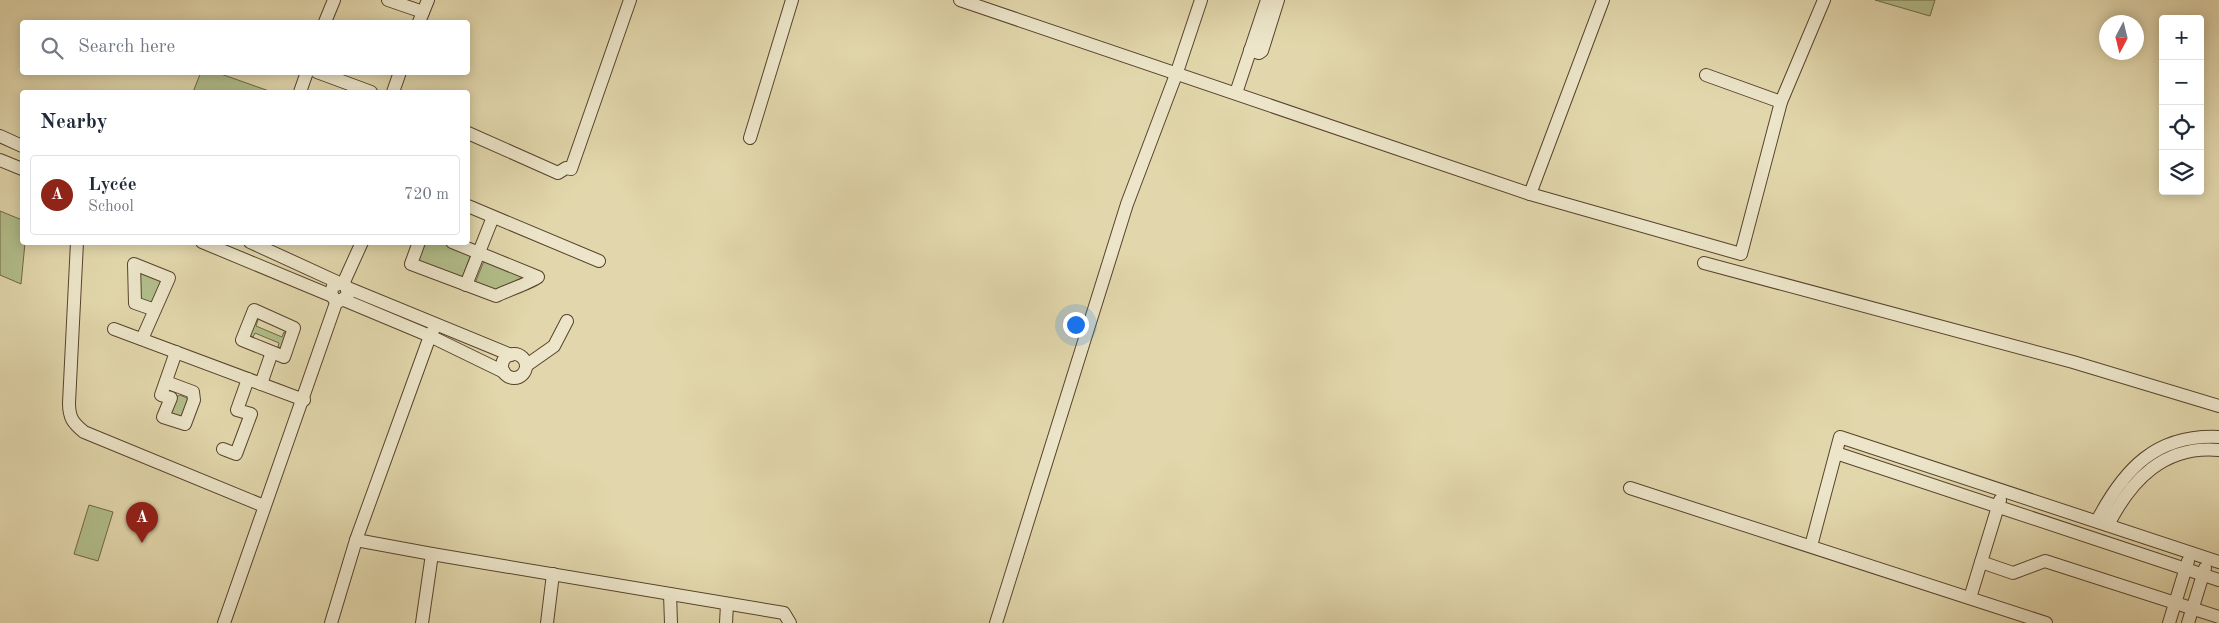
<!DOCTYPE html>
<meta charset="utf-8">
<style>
body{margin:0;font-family:"Old Standard TT",serif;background:#f6f6f7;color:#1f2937}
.controls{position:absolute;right:15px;top:15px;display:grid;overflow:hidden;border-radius:5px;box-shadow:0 2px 12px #0003}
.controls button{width:45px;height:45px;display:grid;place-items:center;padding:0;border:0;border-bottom:1px solid #e0e1e3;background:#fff;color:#1f2937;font:25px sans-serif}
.compass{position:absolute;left:2099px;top:15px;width:45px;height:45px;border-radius:50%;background:#fff;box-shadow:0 2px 12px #0003;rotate:187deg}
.you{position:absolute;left:1075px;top:324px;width:18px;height:18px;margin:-12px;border:4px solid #fff;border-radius:50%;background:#1a73e8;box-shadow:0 0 0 8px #1a73e833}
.badge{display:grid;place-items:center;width:32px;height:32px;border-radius:50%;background:#8f2418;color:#fff;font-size:16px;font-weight:700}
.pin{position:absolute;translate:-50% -41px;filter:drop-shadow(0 1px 2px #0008)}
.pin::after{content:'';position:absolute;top:26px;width:18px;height:15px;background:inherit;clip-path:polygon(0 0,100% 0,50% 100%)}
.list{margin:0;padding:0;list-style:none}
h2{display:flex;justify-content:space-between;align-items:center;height:65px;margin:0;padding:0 20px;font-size:21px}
h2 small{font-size:16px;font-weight:400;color:#747a83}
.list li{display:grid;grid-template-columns:32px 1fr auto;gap:15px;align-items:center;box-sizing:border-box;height:80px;margin:0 10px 10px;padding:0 10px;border:1px solid #e0e1e3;border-radius:5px}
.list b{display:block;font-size:19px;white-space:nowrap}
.list p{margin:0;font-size:16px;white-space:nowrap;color:#747a83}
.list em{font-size:16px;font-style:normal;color:#747a83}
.icon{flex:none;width:28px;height:28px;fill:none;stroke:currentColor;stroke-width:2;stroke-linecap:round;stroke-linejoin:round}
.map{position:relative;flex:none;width:2219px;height:623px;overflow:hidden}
.search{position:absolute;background:#fff;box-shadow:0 2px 12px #0003;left:20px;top:20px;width:450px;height:55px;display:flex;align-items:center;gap:12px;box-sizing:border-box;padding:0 18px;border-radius:5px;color:#747a83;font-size:19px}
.panel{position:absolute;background:#fff;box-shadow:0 2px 12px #0003;left:20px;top:90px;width:450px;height:155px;border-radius:5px}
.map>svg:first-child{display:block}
.green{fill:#b2be8a;stroke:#6e6846}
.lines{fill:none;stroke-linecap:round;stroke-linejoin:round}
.minor-casing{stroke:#57432d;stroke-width:14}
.minor{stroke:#ece5c9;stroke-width:12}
</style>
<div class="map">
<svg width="2219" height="623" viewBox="0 0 2219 623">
<rect width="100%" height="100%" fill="#e2d7ac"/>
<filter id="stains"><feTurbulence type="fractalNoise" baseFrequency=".004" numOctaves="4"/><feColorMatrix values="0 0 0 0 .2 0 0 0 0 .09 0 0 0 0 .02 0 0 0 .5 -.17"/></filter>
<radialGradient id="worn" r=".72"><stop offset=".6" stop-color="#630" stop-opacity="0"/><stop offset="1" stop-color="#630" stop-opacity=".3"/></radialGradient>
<g class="green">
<polygon points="1875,0 1935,0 1930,16"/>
<polygon points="201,72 218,73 269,91 193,92"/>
<polygon points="0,211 22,220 22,242 25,243 21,284 0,275"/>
<polygon points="424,243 442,243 471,254 462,278 417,261"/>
<polygon points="484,261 523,277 523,279 495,291 475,283"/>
<polygon points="137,271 161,280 153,303 139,299"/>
<polygon points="255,319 258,320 256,326 282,337 284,332 287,333 281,348 278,347 279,343 255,333 253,337 249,335"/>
<polygon points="180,395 187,398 188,401 182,418 170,414 176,397"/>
<polygon points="89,505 113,512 98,561 74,554"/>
</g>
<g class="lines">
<defs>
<g id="minor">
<polyline points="388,0 423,12"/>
<polyline points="960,0 1530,194 1741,254 1781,102 1824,0"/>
<polyline points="325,22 334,0"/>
<polyline points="419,22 428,0"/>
<polyline points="1250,50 1259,53 1262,51 1278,0"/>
<polyline points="317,72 371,92"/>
<polyline points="1706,75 1781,102"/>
<polyline points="300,92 307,72"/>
<polyline points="393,92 400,72"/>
<polyline points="1236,93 1267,0"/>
<polyline points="468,133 558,173 566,168 571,169 630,0"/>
<polyline points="0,136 22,146"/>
<polyline points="750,138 792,0"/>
<polyline points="0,160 22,169"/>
<polyline points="1530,194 1603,0"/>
<polyline points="468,206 599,261"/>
<path d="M77,242l-8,161c0,15 4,20 15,29l180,74"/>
<polyline points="202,242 332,296"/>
<polyline points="250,242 346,286 348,295 340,301 334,299 331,293 333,286 339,284"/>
<path d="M419,242l-8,22 85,32c10,-5 36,-14 42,-19l-86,-35"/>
<polyline points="1704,263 2073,362 2219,406"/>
<polyline points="343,284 362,242"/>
<polyline points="466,285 493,217"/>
<polyline points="348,288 511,355"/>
<polyline points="344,300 430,336 504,372"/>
<polyline points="114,329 304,400"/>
<polyline points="142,339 169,278 134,264 135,303 155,310"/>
<circle cx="514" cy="366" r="12"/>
<polyline points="527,365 554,346 567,321"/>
<polyline points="166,382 193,392 194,400 185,424 163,417 171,398 161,395 176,352"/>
<polyline points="261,384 272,352 284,357 294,328 254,310 242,340 272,352"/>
<polyline points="223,449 236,454 251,414 237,410 248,379"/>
<polyline points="1836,453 2219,580"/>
<polyline points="1630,488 2046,623"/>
<path d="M2097,521c27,-52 59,-87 122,-84"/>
<path d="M2108,525c23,-45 56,-80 111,-75"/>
<polyline points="356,540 430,336 436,325"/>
<polyline points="1811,546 1840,437 2219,562"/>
<polyline points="1981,562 2013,573 2045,561 2219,617"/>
<polyline points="670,594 671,623"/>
<polyline points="1970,598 2000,500"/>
<polyline points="224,623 337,300"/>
<polyline points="331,623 356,540 432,554 784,613 790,623"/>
<polyline points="422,623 432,554"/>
<polyline points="547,623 553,574"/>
<polyline points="726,623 727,604"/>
<polyline points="996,623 1127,204 1177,72 1201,0"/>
<polyline points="2169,623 2188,561"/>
<polyline points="2188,623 2205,568"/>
</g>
</defs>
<use href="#minor" class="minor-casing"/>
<use href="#minor" class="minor"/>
</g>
<rect width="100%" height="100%" filter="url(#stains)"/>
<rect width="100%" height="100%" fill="url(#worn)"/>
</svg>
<div class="controls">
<button>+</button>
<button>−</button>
<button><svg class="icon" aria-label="locate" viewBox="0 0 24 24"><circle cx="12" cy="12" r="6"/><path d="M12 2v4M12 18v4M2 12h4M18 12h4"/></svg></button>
<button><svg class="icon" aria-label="layers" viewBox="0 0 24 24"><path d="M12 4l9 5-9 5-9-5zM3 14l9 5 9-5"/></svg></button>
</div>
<svg class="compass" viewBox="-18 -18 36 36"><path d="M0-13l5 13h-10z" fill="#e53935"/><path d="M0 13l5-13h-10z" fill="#747a83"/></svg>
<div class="you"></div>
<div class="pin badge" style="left:142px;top:543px">A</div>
<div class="search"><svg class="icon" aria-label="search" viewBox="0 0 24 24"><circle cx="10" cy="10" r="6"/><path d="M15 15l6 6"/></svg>Search here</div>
<section class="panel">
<h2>Nearby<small></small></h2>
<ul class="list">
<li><span class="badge">A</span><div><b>Lycée</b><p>School</p></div><em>720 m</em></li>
</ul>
</section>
</div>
